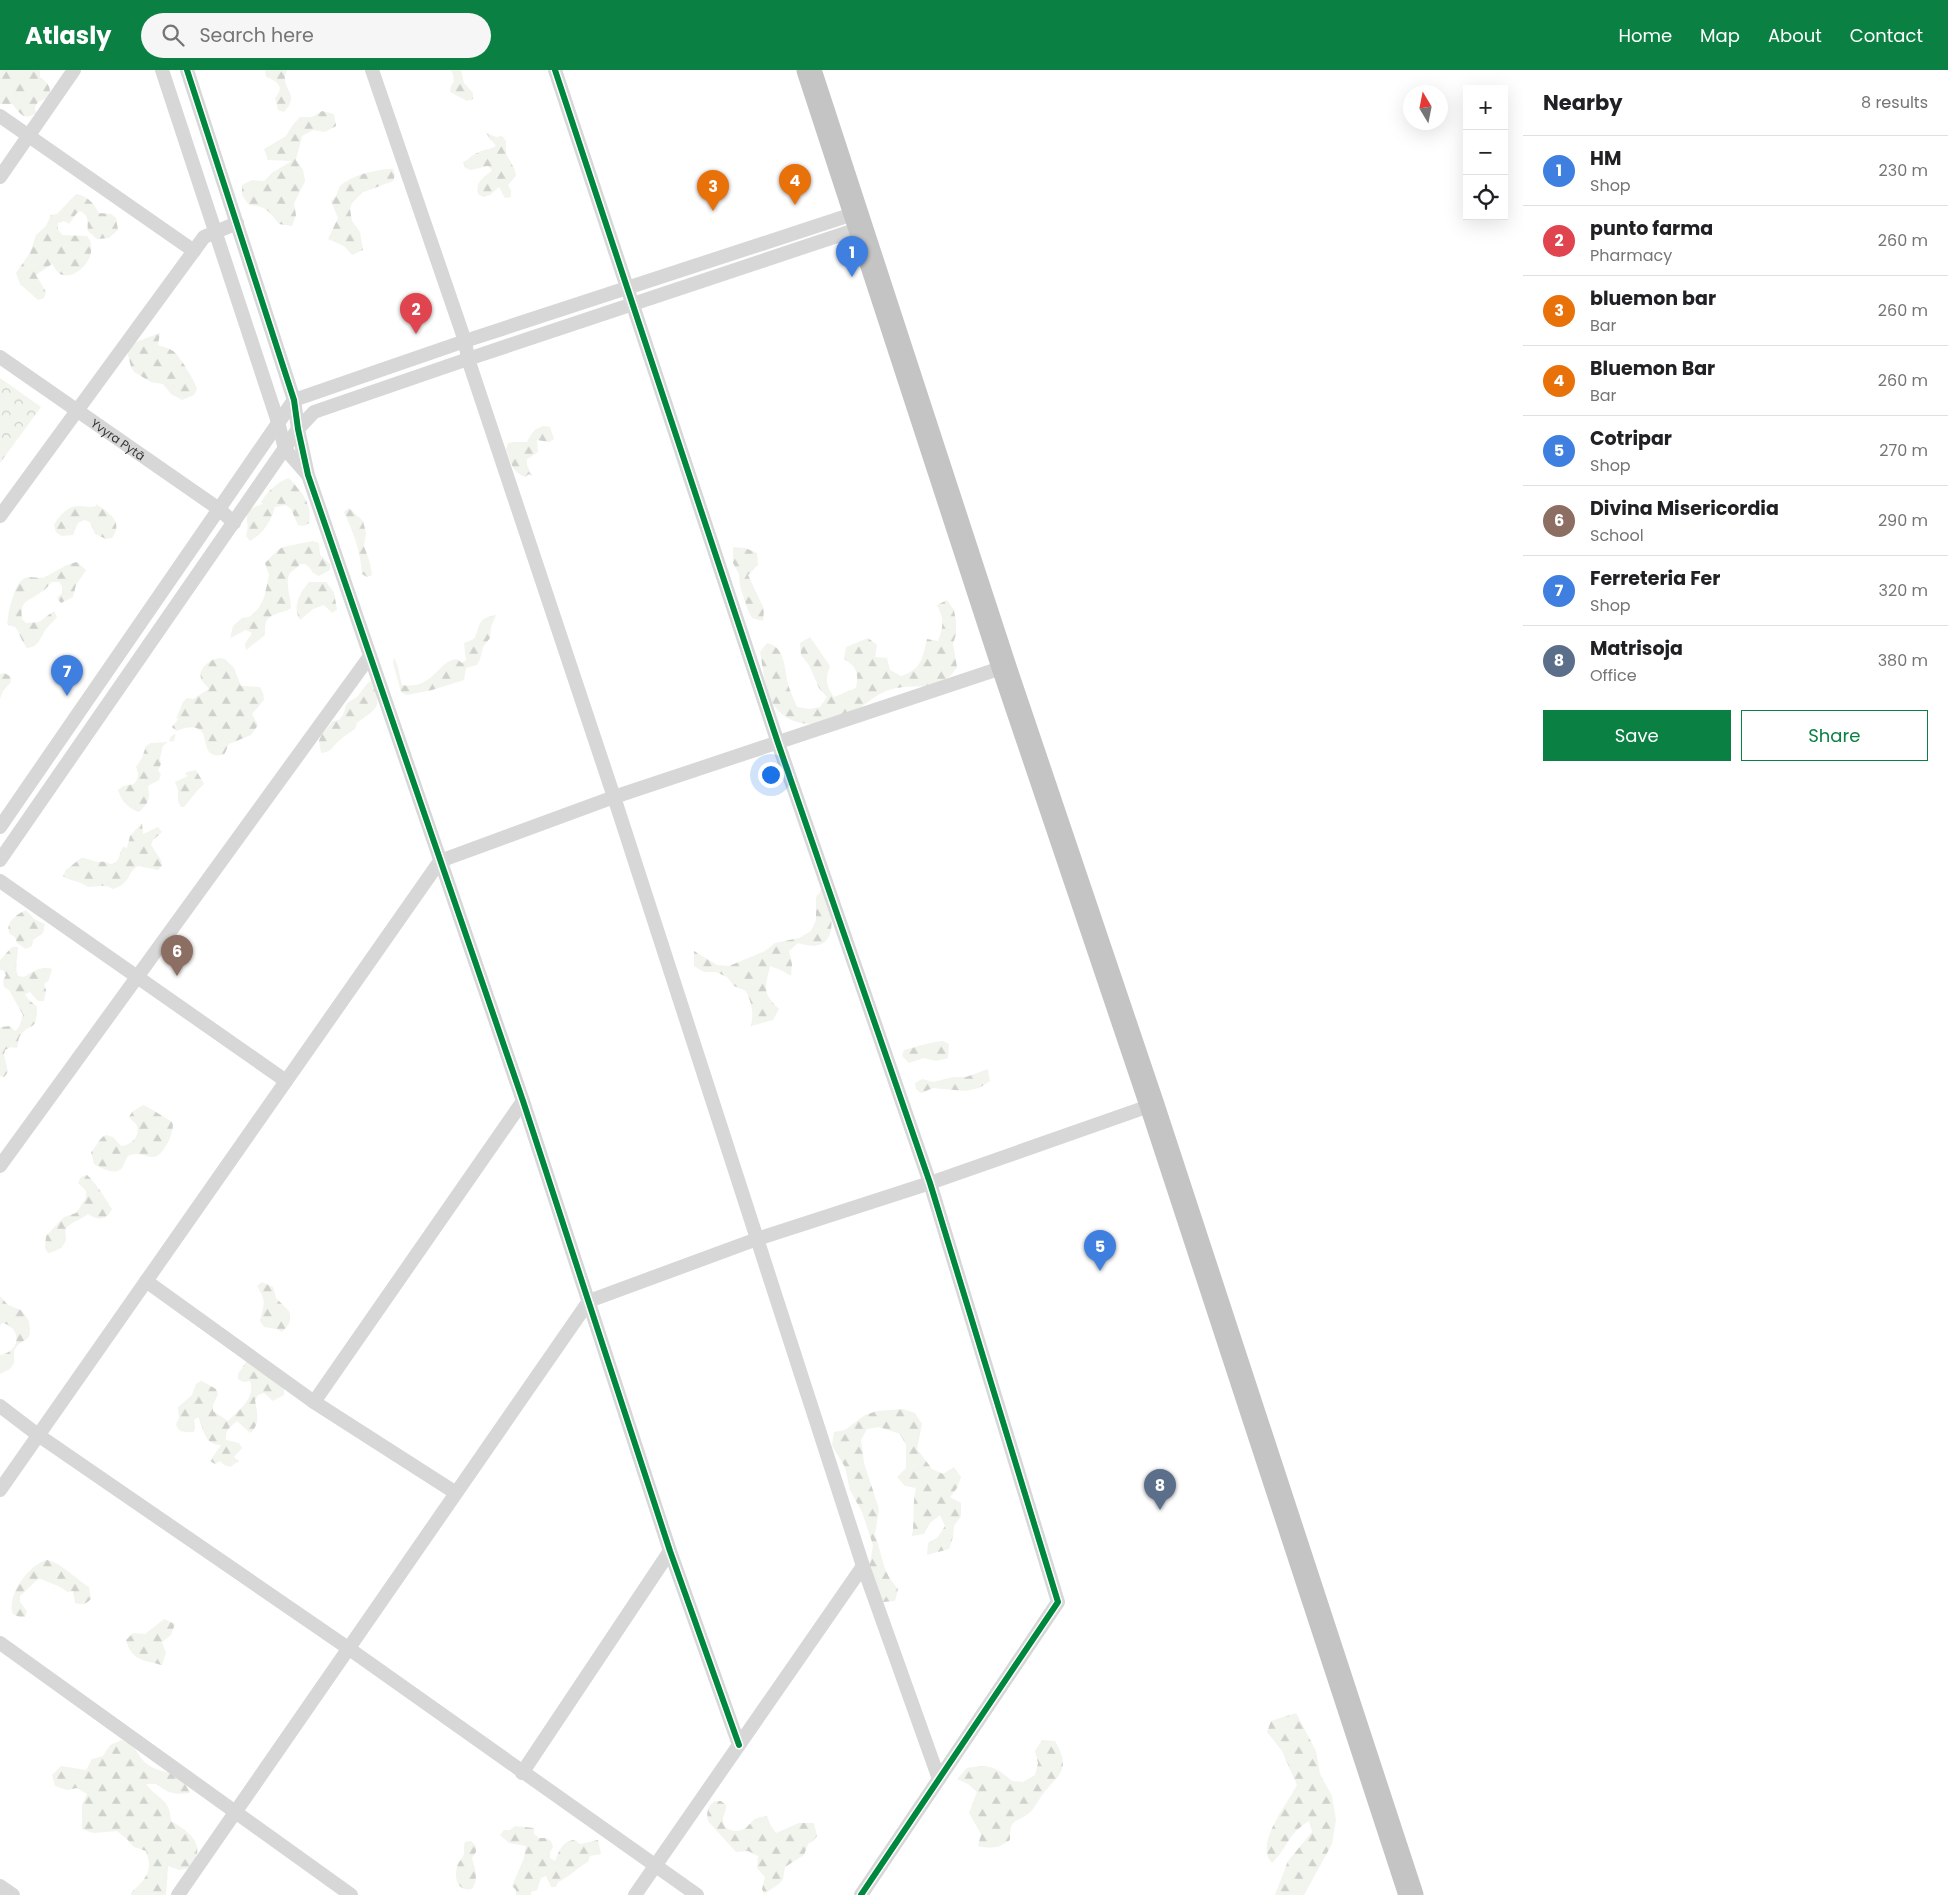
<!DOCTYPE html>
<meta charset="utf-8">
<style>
body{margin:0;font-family:Poppins,sans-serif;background:#f6f6f6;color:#202124}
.controls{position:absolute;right:15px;top:15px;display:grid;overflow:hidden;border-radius:0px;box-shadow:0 5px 20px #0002}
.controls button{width:45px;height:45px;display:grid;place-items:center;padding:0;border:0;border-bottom:1px solid #e0e0e0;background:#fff;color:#202124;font:25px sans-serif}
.compass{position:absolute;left:1403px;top:15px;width:45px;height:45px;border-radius:50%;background:#fff;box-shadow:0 5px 20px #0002;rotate:350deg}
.you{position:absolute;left:770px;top:704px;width:18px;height:18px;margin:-12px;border:4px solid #fff;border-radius:50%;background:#1a73e8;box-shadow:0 0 0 8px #1a73e833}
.badge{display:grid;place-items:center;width:32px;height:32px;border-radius:50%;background:#0b8043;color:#fff;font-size:16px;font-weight:700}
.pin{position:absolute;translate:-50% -41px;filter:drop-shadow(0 1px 2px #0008)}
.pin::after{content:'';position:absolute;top:26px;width:18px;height:15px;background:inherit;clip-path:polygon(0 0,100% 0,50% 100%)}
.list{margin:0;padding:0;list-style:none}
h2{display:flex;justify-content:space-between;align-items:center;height:65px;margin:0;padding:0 20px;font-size:21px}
h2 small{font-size:16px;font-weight:400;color:#757577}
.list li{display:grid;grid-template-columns:32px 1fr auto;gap:15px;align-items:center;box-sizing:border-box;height:70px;padding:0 20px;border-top:1px solid #e0e0e0}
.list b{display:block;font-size:19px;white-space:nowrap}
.list p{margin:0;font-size:16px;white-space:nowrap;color:#757577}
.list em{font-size:16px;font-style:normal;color:#757577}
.actions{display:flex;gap:10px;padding:15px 20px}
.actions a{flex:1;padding:11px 0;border:1px solid #0b8043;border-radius:0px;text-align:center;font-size:18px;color:#0b8043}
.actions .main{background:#0b8043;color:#fff}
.icon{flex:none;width:28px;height:28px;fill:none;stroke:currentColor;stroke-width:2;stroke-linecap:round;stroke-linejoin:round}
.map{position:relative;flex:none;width:1523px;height:1825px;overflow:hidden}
header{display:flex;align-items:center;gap:30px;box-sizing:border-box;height:70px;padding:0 25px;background:#0b8043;color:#fff}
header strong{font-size:24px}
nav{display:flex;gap:28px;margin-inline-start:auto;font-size:18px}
.search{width:350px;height:45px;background:#f6f6f6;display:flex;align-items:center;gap:12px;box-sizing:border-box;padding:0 18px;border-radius:28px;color:#757577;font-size:19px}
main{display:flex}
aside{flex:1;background:#fff}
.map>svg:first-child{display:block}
.forest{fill:url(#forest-firs)}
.park{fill:url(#park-crowns)}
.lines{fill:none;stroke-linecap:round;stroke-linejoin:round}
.street{stroke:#d7d7d7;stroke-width:14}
.highway{stroke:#c4c4c4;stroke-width:25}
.cycleway-casing{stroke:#fff;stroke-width:9}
.cycleway{stroke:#00873e;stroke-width:6}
.labels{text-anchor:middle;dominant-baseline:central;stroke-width:5;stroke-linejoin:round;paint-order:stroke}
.street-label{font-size:12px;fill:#333;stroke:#fff}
</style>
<header>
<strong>Atlasly</strong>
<div class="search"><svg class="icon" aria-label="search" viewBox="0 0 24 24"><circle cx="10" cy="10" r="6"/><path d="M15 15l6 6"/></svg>Search here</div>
<nav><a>Home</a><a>Map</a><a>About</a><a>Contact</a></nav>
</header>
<main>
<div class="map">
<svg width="1523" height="1825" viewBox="0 0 1523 1825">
<defs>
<pattern id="forest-firs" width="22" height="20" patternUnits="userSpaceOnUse" patternTransform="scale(1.25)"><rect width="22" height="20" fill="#f1f5ed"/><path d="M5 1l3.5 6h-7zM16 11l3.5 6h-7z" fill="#cfd2cc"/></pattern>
<pattern id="park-crowns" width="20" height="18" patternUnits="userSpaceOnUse" patternTransform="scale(1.25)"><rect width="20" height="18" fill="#f1f5ed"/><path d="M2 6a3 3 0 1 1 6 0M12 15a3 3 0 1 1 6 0" fill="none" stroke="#cfd2cc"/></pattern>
</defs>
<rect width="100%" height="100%" fill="#fff"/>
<g class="forest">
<path d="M0,0h40v7c8,6 12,10 9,20l-11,5 -3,5 1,6c-13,9 -16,-1 -24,-9h-12z"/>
<path d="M265,0h22c-1,3 -2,5 -2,8 -1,13 15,17 -1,34l-6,-2 -3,-12c10,-11 3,-17 -9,-21z"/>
<polygon points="450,0 461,0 464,13 473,23 473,29 467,31 450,22 451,16 454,11 453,4"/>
<path d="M322,41l12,3 2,12 -11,6 -12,-2 -11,6 -6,24 7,10 2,11 -11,22 2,12 -4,11 -13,-2c-10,-13 -13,-18 -30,-19l-7,-10v-10l10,-5 12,1 9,-9 19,-11 -24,-1 -4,-11 22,-13 6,-10 8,-9h12z"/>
<path d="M485,62l11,5 6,-1 4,5v13l9,16 1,6 -8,9 3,6v6l-6,1 -6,-11 -9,8 -7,2 -5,-3c-3,-13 6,-16 14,-24l-4,-4 -17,4 -6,-2 -2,-6c6,-2 8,-7 14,-9 6,-4 13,-3 19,-7z"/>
<path d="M386,99h7l2,6 -2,6 -29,11v-1l-12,12 -2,6 2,12 8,11 3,18 -11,5 -8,-9 -16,-7 10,-21 -7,-17c8,-5 5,-11 10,-16 14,-11 29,-13 45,-16z"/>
<path d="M76,124c12,2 17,9 23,19l12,1 5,4 2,12 -9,8 -12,1 -9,-8c-1,-9 2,-15 -8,-20l-4,3 -7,10 -5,-3 -6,2v6l4,6 25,1c14,18 -9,43 -24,39 -5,-1 -8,-7 -11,-11l-16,11 10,17 -2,6 -6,2 -18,-16 -4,-11 14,-20 6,-18 10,-9 5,-11 6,-1z"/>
<path d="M160,263l-2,12c5,2 11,3 15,6 5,2 23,32 24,38l-3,6 -12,5 -11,-6 -8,-10 -12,-2 -17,-10 -3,-5 -3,-12v-7l5,-5z"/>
<path d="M544,356l6,1 4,12 -5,3 -12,-2 1,12 -11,7v6l5,11 -3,-2 -4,3c-13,-5 -15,-16 -19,-28l2,-6 6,-1h13c4,-8 7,-14 17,-16z"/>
<path d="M289,408c12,13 24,26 20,45l-5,3 -6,-1 -7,-16 -5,-4 -11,2c-4,14 -11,26 -25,34l-4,-5c6,-18 -9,-24 17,-32l-2,-2c5,-9 17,-21 28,-24z"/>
<path d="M96,434c13,9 28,17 16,34l-6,1 -11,-5 -5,-12 -6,-2 -6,3 -5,12 -12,1 -5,-4 -2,-7c5,-9 13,-19 25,-19 7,0 11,2 17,0z"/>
<path d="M349,438l14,13 3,12 -2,13 6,17 2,12 -5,2 -5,-3c-1,-21 -9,-43 -18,-62z"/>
<path d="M313,471l6,2 1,12 10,9v6l-11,6 -6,-3 -3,-5 -5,-4h-5c-3,5 -9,6 -11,11 -4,9 2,23 2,33 -7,5 -21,5 -25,14 -1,3 -1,9 -1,13l-19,15 -1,-6 7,-11 -6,-3 -16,8 3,-12 9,-8 7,-1 9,-8 6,-11 5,-23 -4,-12 13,-13 5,-3z"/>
<polygon points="733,477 745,478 757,483 758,495 748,505 764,539 763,551 752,548 747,538 740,516 739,504 733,493"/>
<path d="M77,492l9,8 -10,15 -3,12 -12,6 -4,-5 5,-5v-7l-3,-4h-7c-4,4 -7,8 -12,11 -13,9 -20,7 -18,26l4,4 13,-1 15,-11 3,6c-4,5 -8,8 -11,12 -6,9 -7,18 -19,19 -6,-7 -7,-15 -12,-21l-7,-2c-2,-9 7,-41 15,-46 7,-5 15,1 22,-2 11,-5 20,-13 32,-15z"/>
<path d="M309,512h17l8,10 3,18 -5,3 -8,-8 -11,4 -13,11c-8,-14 0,-27 9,-38z"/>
<path d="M947,530l7,10 2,11v13l-3,10 4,23c-18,28 -38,15 -65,22 -19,5 -31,21 -46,27 -27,11 -58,14 -75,-15 -5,-8 -9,-38 -11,-49l7,-9c19,4 17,26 21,41 2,8 6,15 9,23l12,2 11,-2 7,-10 -8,-9 -10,-23 -8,-10 -1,-12 10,-6 20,29c-5,13 -4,20 4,31l22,-9c3,-15 1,-21 -12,-29l2,-12 22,-9 9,7 -2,12 12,1 3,12 11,6c21,-7 21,-17 26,-37l11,2c6,-16 6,-21 -1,-36z"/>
<path d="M496,545l-5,12 -1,11 -7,9 -3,12 -3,6 -11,3 -2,12 -32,10 -25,5 -6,-3 -8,-29 1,-5c5,7 5,18 8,27 32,5 36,-25 55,-26l5,4 4,-3 -2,-17 10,-4c8,-16 2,-20 22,-24z"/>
<path d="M219,588l6,1 9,9 7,18 19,1 3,6 1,7 -12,14 6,11 -7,10 -22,9 -5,11c-27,4 -12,-23 -28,-27 -6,-2 -14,1 -20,3l-4,-4 7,-9 -3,1 7,-17 4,-4 6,1 16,-10c-2,-3 -7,-7 -8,-11 -3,-10 10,-19 18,-20z"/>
<polygon points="4,603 10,606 11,612 3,621 0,629 0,604"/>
<path d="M372,610c10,29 7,26 -15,43l-2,6c-4,3 -10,6 -14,10 -8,6 -8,13 -20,14l-2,-12 2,-6 12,-14 6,-1 4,-5 4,-12 10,-6 12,-16 -1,2z"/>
<path d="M176,664l-2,7 -6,1 -5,4 -3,12 1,6 -3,6 3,4 -2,6 -11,6c2,14 1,16 -9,26 -11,-4 -17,-10 -21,-22l5,-4 11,-2c5,-6 5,-10 2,-17l6,-9 4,-12 5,-3 18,-1 2,-6z"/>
<path d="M196,700l8,14c-8,7 -13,15 -20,23h-3l-3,-6v-11l-3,-8 13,-6 -3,-2 2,-2z"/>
<path d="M142,753l1,11 15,-7 4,5 -9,8 -2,5 10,15 1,6 -4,4 -20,-4c-12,7 -6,17 -25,23 -9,-6 -15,-2 -25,-2 -9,-7 -17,-5 -25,-11l3,-6 15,-12c6,0 8,2 13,3 6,2 10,-1 16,3 11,-1 8,-10 13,-17l4,1 3,-12z"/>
<path d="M824,817c10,26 17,70 -26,56l-9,8 3,13 -1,12 -10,-6 -11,-4c-5,22 -8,27 9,43l-6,11 -22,6c3,-14 1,-22 -5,-35l-12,-5 -7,-9 -11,-5h-12l-10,-6v-15l23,14 12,1 36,-15 10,-8 24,-5 12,-7 5,-11v-23z"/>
<path d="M26,840l8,9 11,5 -2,9 -10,7 -1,6 -6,3 -9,-6 -2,-6 -5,-3c-6,-11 7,-20 16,-24z"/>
<path d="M12,877h6c0,9 -4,21 0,29l6,1c9,-5 18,-12 28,-8l-3,11 -5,4 2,6 -2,11h-6l-8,-9 -5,2 3,5 9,8c0,26 -6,14 -17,29 -2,3 -2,9 -3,12l-6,-1 -6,3 -1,5 4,17 -4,5 -4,-1v-49l10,-1 5,5 4,-4 4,-12 -14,-25 -5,-3 -1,-6 3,-6 -3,-5h-3v-10z"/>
<path d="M943,971l6,3 -1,14 -12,3 -12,-3 -15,5 -7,-7 2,-6c13,-3 25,-8 39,-9z"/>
<polygon points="988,999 990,1011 979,1018 966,1021 933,1018 921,1023 916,1019 915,1013 922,1009 933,1012 953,1007 966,1007"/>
<path d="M143,1035c2,0 28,16 29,17 4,7 -7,30 -15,34 -9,4 -15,-6 -29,0 -3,4 -4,9 -6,12 -7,8 -21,0 -28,-4l-3,-12c6,-6 8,-14 15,-17l7,2 8,9c8,0 20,-9 16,-20 -1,-3 -6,-6 -8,-9l3,-5z"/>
<path d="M87,1105c10,9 17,22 25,34 -5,11 -14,12 -24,5 -6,5 -16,8 -21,13 -3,4 -1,8 -1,12 -1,8 -11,13 -18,14l-3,-5 1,-12 18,-19 12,-4 10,-15v-7l-8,-8 3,-6z"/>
<path d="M262,1212l11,5 3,11 13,13c3,9 0,15 -7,21l-5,-3 -13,-2 -4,-6c4,-17 7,-19 -3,-35z"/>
<path d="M0,1226l8,9 13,5 8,11 1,12 -2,5 -10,7 -4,5v13l-4,6 -10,5v-19c20,-3 23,-26 3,-32l-3,2z"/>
<path d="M248,1289l36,30v6l-11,6 -9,-8 -6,2 -3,5c2,13 6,24 -5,33l-13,-12c-7,6 -12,9 -11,19l13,3 3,5 -8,9 5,4 -9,6 -6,-2 -4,-4 -5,3 -5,-3 11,-16c-17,0 -17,-16 -23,-28l-4,3 1,6 -1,6c-9,0 -15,2 -18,-8l3,-6 -1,-11 14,-12 4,-11 5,-3 -1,-1 16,9 2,5 -5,11v6l15,10c11,-11 28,-23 22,-40l-7,1 -5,-3v-5z"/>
<path d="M903,1339l12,4 7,11 -5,25 15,20 11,5 11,-7 7,10 -4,11 -7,9 11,6v13l-7,10 -1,11 -4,12 -22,6 1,-12 10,-6 7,-11 -5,-11 -10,8 -6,11 -12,2c3,-16 0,-32 4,-48l-11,-2 -8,-9 9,-9v-23l-6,-11 -21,-7 -12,2 -6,11 3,23 15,46 -4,25 10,35 5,10 8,10 -3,12 -12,1 -14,-32 4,-25 -11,-33 -12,-22 -5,-23 -13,-21 2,-14 11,-2 20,-15 12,-4z"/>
<path d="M47,1490c12,1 30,20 42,27l2,12c-6,6 -9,6 -16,4l-2,-12 -6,1c-7,-7 -19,-9 -28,-14l-19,18v6l7,9 -2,6h-6l-6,-3c-7,-18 16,-50 34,-54z"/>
<path d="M164,1549l11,5 -4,11 -9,7 4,11 -4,12c-19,-5 -30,-4 -36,-25l7,-7 12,1z"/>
<path d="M1296,1643l20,38 4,23 12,22 4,24 -4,24 -28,51h-29l13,-34 24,-29 -3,-11c-21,12 -22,28 -37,42 -2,-2 -5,-7 -5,-10 -4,-19 21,-51 30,-68l-15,-34 -15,-19 4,-11z"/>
<path d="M122,1670c3,2 7,3 10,6 6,5 8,13 15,18 19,14 30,0 43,29 -14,2 -22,1 -33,-9h-11c12,16 24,14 25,37 21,12 36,25 19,47l-11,2 -11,-4 -2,29h-35v-2c14,-15 23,-20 15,-42l-12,-4 -7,-8 -10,-8 -24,2 -11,-4v-24l5,-11 -10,-6 -10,2 -12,-4 -3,-11 9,-9 25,4 6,-11 11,-3 7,-11z"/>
<path d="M1042,1670l13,1c17,30 4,32 -13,54 -4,6 -8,15 -14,19 -15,10 -18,5 -18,26 -11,8 -18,9 -32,6l3,-12 -12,-21 8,-21 -9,-8 -11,-5 10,-11c22,-4 28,-2 45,13l11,1 12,-7 3,-12 -3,-12z"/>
<path d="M715,1731h6l5,4c1,7 -4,10 -3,16 1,11 15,12 23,7 3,-3 6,-7 9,-9 4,-2 8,-2 12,-3l5,12 4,5 23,-10h15l3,13 -4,5 -5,3 -4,11 -19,12 -2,12 -4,5 -15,10 -2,-5 3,-12 -8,-9 1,-12 -10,-5 -12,1 -28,-31c-2,-9 0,-15 7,-20z"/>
<path d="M515,1756l19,2v6l5,4h7l5,3 2,6 -3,5v6l5,3c4,-10 7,-20 20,-21l5,4 18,-4 3,14 -11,2 -2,6c-12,6 -18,15 -30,20l-2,5h-5l-5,-11 -5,2 -4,12 -6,2v3h-15v-5l-4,-4 12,-28 2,-12 -17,-3 -9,-8 4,-5h6z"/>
<path d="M471,1771l5,5v6l-4,6c3,11 7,21 0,31 -15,3 -19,-12 -14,-25 1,-3 5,-6 6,-10 1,-5 -1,-7 1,-12z"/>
</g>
<polygon class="park" points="0,308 41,337 0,393"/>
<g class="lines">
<g class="street">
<polyline points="162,0 278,352 285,379 307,404"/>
<polyline points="187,0 294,330 298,359 308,405 523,1031 670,1481 739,1675"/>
<polyline points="372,0 465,271 468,289 614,727 863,1496 939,1709"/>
<polyline points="555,0 778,673 930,1113 1058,1532 861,1825"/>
<polyline points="0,46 194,181"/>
<polyline points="0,107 74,0"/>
<path id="s1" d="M0,287l219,152 15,14"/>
<polyline points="0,446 204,167 237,153"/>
<polyline points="0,757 294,330 465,271 856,143"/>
<polyline points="0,790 298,359 314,342 468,289 861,158"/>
<polyline points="0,811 286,1011"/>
<polyline points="0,1096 370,586"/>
<polyline points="146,1211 314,1332 456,1423"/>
<polyline points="314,1332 523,1031"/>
<polyline points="0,1336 38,1365 348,1578 697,1825"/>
<polyline points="0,1420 440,791 614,727 1004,597"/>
<polyline points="0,1573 351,1825"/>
<polyline points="522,1703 670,1481"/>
<polyline points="0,1816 13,1825"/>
<polyline points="178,1825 589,1231 757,1169 930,1113 1152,1035"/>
<polyline points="635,1825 863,1496"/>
</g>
<polyline class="highway" points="809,0 1004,597 1152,1035 1411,1825"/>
<defs>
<g id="cycleway">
<polyline points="187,0 294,330 298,359 308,405 523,1031 670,1481 739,1675"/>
<polyline points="555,0 778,673 930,1113 1058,1532 861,1825"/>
</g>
</defs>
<use href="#cycleway" class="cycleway-casing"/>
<use href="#cycleway" class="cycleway"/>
</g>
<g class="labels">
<g class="street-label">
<text stroke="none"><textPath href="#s1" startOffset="144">Yvyra Pytã</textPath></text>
</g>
</g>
</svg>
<div class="controls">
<button>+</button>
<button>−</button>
<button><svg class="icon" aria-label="locate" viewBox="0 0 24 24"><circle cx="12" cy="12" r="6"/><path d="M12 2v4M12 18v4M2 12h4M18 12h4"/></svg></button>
</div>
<svg class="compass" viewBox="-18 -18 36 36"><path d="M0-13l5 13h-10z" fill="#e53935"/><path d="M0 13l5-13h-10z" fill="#757577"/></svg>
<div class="you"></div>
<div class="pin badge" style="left:852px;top:207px;background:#3f7fe0">1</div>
<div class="pin badge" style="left:416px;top:264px;background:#e0444e">2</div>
<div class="pin badge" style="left:713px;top:141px;background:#e8710a">3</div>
<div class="pin badge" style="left:795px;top:135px;background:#e8710a">4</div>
<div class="pin badge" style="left:1100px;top:1201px;background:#3f7fe0">5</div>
<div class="pin badge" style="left:177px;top:906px;background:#8d6e63">6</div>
<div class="pin badge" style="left:67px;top:626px;background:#3f7fe0">7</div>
<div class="pin badge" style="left:1160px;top:1440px;background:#5c6f8a">8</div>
</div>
<aside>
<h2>Nearby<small>8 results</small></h2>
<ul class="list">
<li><span class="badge" style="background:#3f7fe0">1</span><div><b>HM</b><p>Shop</p></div><em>230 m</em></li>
<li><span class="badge" style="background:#e0444e">2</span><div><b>punto farma</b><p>Pharmacy</p></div><em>260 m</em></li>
<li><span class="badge" style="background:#e8710a">3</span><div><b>bluemon bar</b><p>Bar</p></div><em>260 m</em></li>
<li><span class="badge" style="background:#e8710a">4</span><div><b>Bluemon Bar</b><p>Bar</p></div><em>260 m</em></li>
<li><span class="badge" style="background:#3f7fe0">5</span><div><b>Cotripar</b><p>Shop</p></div><em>270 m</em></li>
<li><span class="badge" style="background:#8d6e63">6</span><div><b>Divina Misericordia</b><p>School</p></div><em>290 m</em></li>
<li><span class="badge" style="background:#3f7fe0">7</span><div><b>Ferreteria Fer</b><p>Shop</p></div><em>320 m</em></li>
<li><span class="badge" style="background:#5c6f8a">8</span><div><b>Matrisoja</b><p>Office</p></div><em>380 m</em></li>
</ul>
<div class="actions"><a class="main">Save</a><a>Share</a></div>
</aside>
</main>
